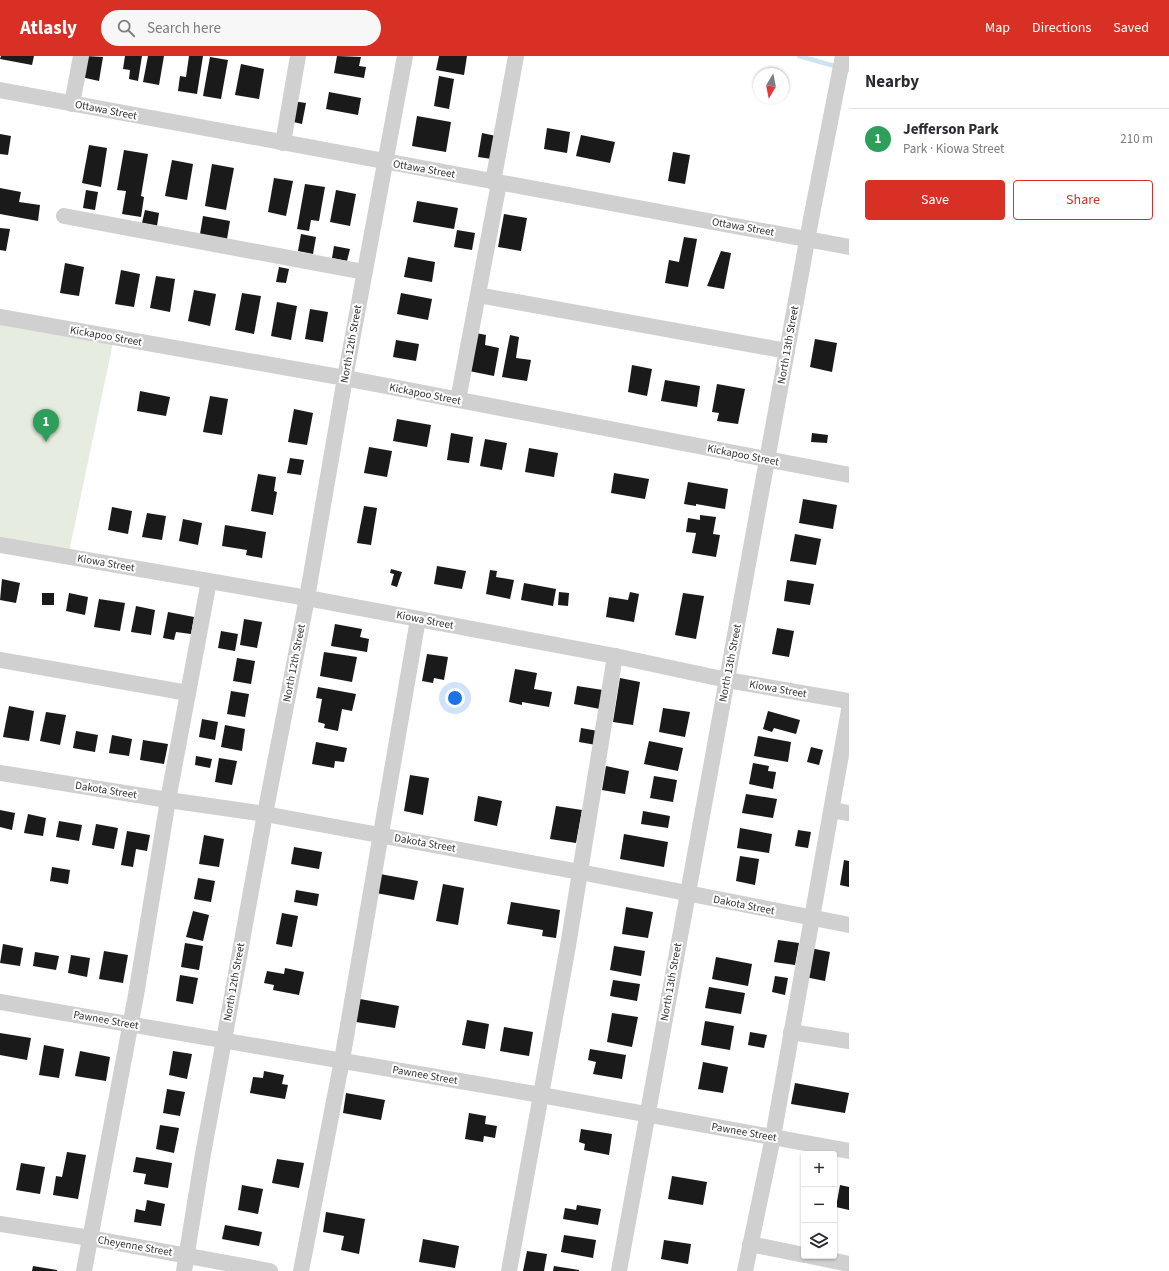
<!DOCTYPE html>
<meta charset="utf-8">
<style>
body{margin:0;font-family:"Source Sans 3",sans-serif;background:#f7f7f7;color:#2b2b33}
.controls{position:absolute;right:12px;bottom:12px;display:grid;overflow:hidden;border-radius:4px;box-shadow:0 1px 3px #0004}
.controls button{width:36px;height:36px;display:grid;place-items:center;padding:0;border:0;border-bottom:1px solid #e1e1e2;background:#fff;color:#2b2b33;font:20px sans-serif}
.compass{position:absolute;left:753px;top:12px;width:36px;height:36px;border-radius:50%;background:#fff;box-shadow:0 1px 3px #0004;rotate:190deg}
.you{position:absolute;left:455px;top:642px;width:14px;height:14px;margin:-10px;border:3px solid #fff;border-radius:50%;background:#1a73e8;box-shadow:0 0 0 6px #1a73e833}
.badge{display:grid;place-items:center;width:26px;height:26px;border-radius:50%;background:#d93025;color:#fff;font-size:13px;font-weight:700}
.pin{position:absolute;translate:-50% -33px;filter:drop-shadow(0 1px 2px #0008)}
.pin::after{content:'';position:absolute;top:21px;width:14px;height:12px;background:inherit;clip-path:polygon(0 0,100% 0,50% 100%)}
.list{margin:0;padding:0;list-style:none}
h2{display:flex;justify-content:space-between;align-items:center;height:52px;margin:0;padding:0 16px;font-size:17px}
h2 small{font-size:13px;font-weight:400;color:#7c7c81}
.list li{display:grid;grid-template-columns:26px 1fr auto;gap:12px;align-items:center;box-sizing:border-box;height:60px;padding:0 16px;border-top:1px solid #e1e1e2}
.list b{display:block;font-size:15px;white-space:nowrap}
.list p{margin:0;font-size:13px;white-space:nowrap;color:#7c7c81}
.list em{font-size:13px;font-style:normal;color:#7c7c81}
.actions{display:flex;gap:8px;padding:12px 16px}
.actions a{flex:1;padding:9px 0;border:1px solid #d93025;border-radius:4px;text-align:center;font-size:14px;color:#d93025}
.actions .main{background:#d93025;color:#fff}
.icon{flex:none;width:22px;height:22px;fill:none;stroke:currentColor;stroke-width:2;stroke-linecap:round;stroke-linejoin:round}
.map{position:relative;flex:none;width:849px;height:1215px;overflow:hidden}
header{display:flex;align-items:center;gap:24px;box-sizing:border-box;height:56px;padding:0 20px;background:#d93025;color:#fff}
header strong{font-size:19px}
nav{display:flex;gap:22px;margin-inline-start:auto;font-size:14px}
.search{width:280px;height:36px;background:#f7f7f7;display:flex;align-items:center;gap:10px;box-sizing:border-box;padding:0 14px;border-radius:22px;color:#7c7c81;font-size:15px}
main{display:flex}
aside{flex:1;background:#fff}
.map>svg:first-child{display:block}
.green{fill:#e6ecdf}
.lines{fill:none;stroke-linecap:round;stroke-linejoin:round}
.stream{stroke:#cfe2ee;stroke-width:4.5}
.building{fill:#1a1a1a}
.minor{stroke:#d0d0d0;stroke-width:16}
.labels{text-anchor:middle;dominant-baseline:central;stroke-width:4;stroke-linejoin:round;paint-order:stroke}
.street-label{font-size:11px;fill:#333;stroke:#fff}
</style>
<header>
<strong>Atlasly</strong>
<div class="search"><svg class="icon" aria-label="search" viewBox="0 0 24 24"><circle cx="10" cy="10" r="6"/><path d="M15 15l6 6"/></svg>Search here</div>
<nav><a>Map</a><a>Directions</a><a>Saved</a></nav>
</header>
<main>
<div class="map">
<svg width="849" height="1215" viewBox="0 0 849 1215">
<rect width="100%" height="100%" fill="#fff"/>
<polygon class="green" points="0,261 114,282 68,501 0,489"/>
<g class="lines">
<polyline class="stream" points="799,0 849,14"/>
</g>
<g class="building">
<polygon points="1,0 34,0 32,9 0,3"/>
<polygon points="85,0 103,1 99,25 81,21"/>
<polygon points="125,0 142,0 138,25 129,23 130,14 123,13"/>
<polygon points="148,0 164,0 159,29 143,26"/>
<polygon points="189,0 203,0 197,38 178,35 180,20 186,21"/>
<polygon points="337,0 361,1 359,10 366,11 364,22 334,17"/>
<polygon points="439,0 467,0 464,19 436,14"/>
<polygon points="210,1 228,4 221,43 203,40"/>
<polygon points="241,8 264,13 259,43 235,39"/>
<polygon points="439,20 454,23 449,53 434,50"/>
<polygon points="329,36 361,42 358,59 326,53"/>
<polygon points="292,45 306,47 302,68 289,65"/>
<polygon points="417,60 451,66 446,96 412,90"/>
<polygon points="547,72 570,76 567,97 544,93"/>
<polygon points="482,77 496,80 492,103 478,101"/>
<polygon points="0,78 11,80 8,99 0,98"/>
<polygon points="581,79 615,86 610,107 576,100"/>
<polygon points="89,89 107,92 101,131 82,127"/>
<polygon points="124,94 148,98 141,140 144,141 141,161 122,158 126,135 117,134"/>
<polygon points="673,96 690,99 685,128 668,125"/>
<polygon points="172,104 193,108 187,144 165,140"/>
<polygon points="212,108 234,112 226,154 205,150"/>
<polygon points="274,122 293,125 286,160 268,156"/>
<polygon points="305,128 325,131 319,165 311,164 309,175 297,173"/>
<polygon points="0,132 21,136 19,146 40,149 38,165 0,158"/>
<polygon points="86,134 98,136 95,154 83,152"/>
<polygon points="336,134 356,138 350,170 330,166"/>
<polygon points="417,145 458,152 454,173 413,166"/>
<polygon points="145,154 159,157 157,170 142,167"/>
<polygon points="504,158 527,162 521,195 498,191"/>
<polygon points="203,160 230,165 227,183 200,178"/>
<polygon points="0,172 10,173 6,195 0,194"/>
<polygon points="457,174 475,177 472,194 454,191"/>
<polygon points="301,178 316,181 313,198 298,195"/>
<polygon points="684,181 697,183 688,231 665,227 669,204 679,206"/>
<polygon points="334,190 350,193 347,205 332,202"/>
<polygon points="721,195 731,197 724,233 707,230"/>
<polygon points="408,201 435,206 432,226 404,221"/>
<polygon points="65,207 84,211 79,240 60,237"/>
<polygon points="279,211 289,213 286,227 276,226"/>
<polygon points="121,214 140,218 134,251 115,248"/>
<polygon points="156,220 175,223 170,256 150,252"/>
<polygon points="194,234 216,238 210,270 188,265"/>
<polygon points="242,237 261,240 254,278 235,274"/>
<polygon points="401,237 432,243 428,264 397,258"/>
<polygon points="277,246 297,250 291,284 271,280"/>
<polygon points="310,253 328,256 323,286 305,283"/>
<polygon points="476,277 486,279 485,289 499,292 494,320 469,315"/>
<polygon points="510,279 519,281 516,302 531,304 527,325 502,321"/>
<polygon points="815,283 837,287 832,316 810,311"/>
<polygon points="396,284 419,288 416,305 393,301"/>
<polygon points="632,309 652,313 647,340 628,336"/>
<polygon points="665,324 700,330 697,351 661,345"/>
<polygon points="717,328 745,333 738,368 717,365 719,357 712,356"/>
<polygon points="140,335 170,341 166,360 137,355"/>
<polygon points="210,340 228,343 222,379 203,376"/>
<polygon points="294,353 313,357 307,389 288,386"/>
<polygon points="397,363 431,369 427,391 393,385"/>
<polygon points="451,377 473,381 469,407 447,404"/>
<polygon points="812,377 828,379 827,387 811,386"/>
<polygon points="485,383 507,387 502,414 480,410"/>
<polygon points="369,391 392,395 387,421 364,417"/>
<polygon points="529,392 558,397 554,421 525,416"/>
<polygon points="290,402 304,404 301,419 287,417"/>
<polygon points="614,417 649,423 645,443 611,437"/>
<polygon points="258,418 276,421 274,435 277,436 273,459 251,455"/>
<polygon points="688,426 728,433 725,453 696,448 696,450 684,448"/>
<polygon points="803,443 837,449 833,473 799,467"/>
<polygon points="364,450 377,452 371,489 357,487"/>
<polygon points="112,451 132,455 128,478 108,474"/>
<polygon points="147,457 166,460 162,484 142,481"/>
<polygon points="700,459 716,461 713,478 720,479 716,501 692,497 696,477 686,476 688,462 700,464"/>
<polygon points="183,463 202,467 198,489 179,485"/>
<polygon points="225,469 266,476 262,502 246,499 247,494 222,490"/>
<polygon points="795,478 821,483 816,509 790,505"/>
<polygon points="437,510 466,515 462,533 434,528"/>
<polygon points="391,513 402,516 397,531 391,529 394,518 390,517"/>
<polygon points="490,514 497,515 496,521 514,524 510,543 486,538"/>
<polygon points="2,523 20,527 16,547 0,544"/>
<polygon points="787,524 814,528 810,549 784,545"/>
<polygon points="524,527 556,533 553,550 521,544"/>
<polygon points="559,536 569,537 568,550 558,549"/>
<polygon points="630,536 639,538 634,566 606,561 609,541 628,544"/>
<rect x="42" y="537" width="12" height="12"/>
<polygon points="69,537 88,541 85,559 66,555"/>
<polygon points="683,537 704,540 696,583 675,579"/>
<polygon points="99,543 125,547 120,575 94,571"/>
<polygon points="136,550 155,554 151,579 131,576"/>
<polygon points="168,556 194,561 191,578 176,576 174,584 163,582"/>
<polygon points="244,563 262,566 257,592 240,589"/>
<polygon points="335,568 362,573 360,581 369,583 367,596 331,590"/>
<polygon points="777,572 794,575 789,601 772,598"/>
<polygon points="221,575 238,578 235,595 218,592"/>
<polygon points="324,596 357,601 352,626 320,620"/>
<polygon points="427,598 448,601 444,624 434,622 433,627 422,625"/>
<polygon points="237,602 255,605 251,628 233,625"/>
<polygon points="515,613 537,617 534,633 552,636 549,651 522,646 522,649 509,646"/>
<polygon points="620,622 640,626 633,669 613,666"/>
<polygon points="577,630 603,634 600,653 574,648"/>
<polygon points="318,631 356,638 352,655 342,653 338,675 324,672 325,668 318,666 322,643 316,642"/>
<polygon points="231,635 249,638 245,661 227,658"/>
<polygon points="9,650 34,655 29,685 3,681"/>
<polygon points="663,652 690,656 685,681 659,676"/>
<polygon points="768,655 800,664 796,678 774,672 772,676 763,673"/>
<polygon points="46,656 66,659 60,689 40,685"/>
<polygon points="202,663 218,666 215,684 199,681"/>
<polygon points="225,669 245,673 242,695 221,691"/>
<polygon points="581,672 598,675 596,689 579,686"/>
<polygon points="76,675 98,679 95,696 73,692"/>
<polygon points="112,679 132,683 129,700 109,697"/>
<polygon points="758,680 791,686 788,706 754,700"/>
<polygon points="143,684 168,688 164,708 140,704"/>
<polygon points="649,685 683,692 678,715 644,708"/>
<polygon points="316,686 347,692 344,706 335,705 334,712 312,708"/>
<polygon points="811,691 823,694 819,709 807,706"/>
<polygon points="196,700 212,703 210,712 195,709"/>
<polygon points="219,702 237,705 232,729 215,726"/>
<polygon points="753,707 769,710 768,715 776,716 773,733 749,728"/>
<polygon points="606,710 629,715 625,738 602,734"/>
<polygon points="410,719 429,722 423,759 404,755"/>
<polygon points="654,720 677,724 673,746 650,742"/>
<polygon points="746,738 777,743 773,762 742,757"/>
<polygon points="478,740 502,745 497,770 474,765"/>
<polygon points="556,750 582,754 576,787 550,783"/>
<polygon points="0,754 15,757 12,774 0,771"/>
<polygon points="643,755 670,760 668,772 641,768"/>
<polygon points="28,758 46,762 43,780 24,777"/>
<polygon points="59,765 82,769 79,785 56,781"/>
<polygon points="96,768 118,772 114,793 92,789"/>
<polygon points="740,772 772,778 769,797 737,792"/>
<polygon points="798,774 811,776 808,792 795,790"/>
<polygon points="127,775 150,779 147,795 136,793 133,811 121,809"/>
<polygon points="624,778 668,786 664,811 620,803"/>
<polygon points="204,779 224,783 219,811 199,808"/>
<polygon points="294,791 322,796 319,813 291,808"/>
<polygon points="740,800 759,803 755,829 736,825"/>
<polygon points="844,804 849,805 849,831 840,829"/>
<polygon points="52,811 70,814 68,828 50,825"/>
<polygon points="380,818 418,825 414,844 376,837"/>
<polygon points="198,822 215,825 211,846 194,843"/>
<polygon points="443,828 464,832 458,869 436,865"/>
<polygon points="296,834 319,838 317,850 294,846"/>
<polygon points="511,846 560,854 556,882 542,880 543,874 507,868"/>
<polygon points="626,851 653,856 648,882 622,878"/>
<polygon points="193,855 209,859 203,885 186,881"/>
<polygon points="282,857 298,860 292,891 276,888"/>
<polygon points="778,884 799,887 795,909 774,906"/>
<polygon points="185,887 203,890 199,914 181,911"/>
<polygon points="3,888 23,892 20,910 0,907"/>
<polygon points="614,890 645,895 641,920 610,914"/>
<polygon points="810,892 830,896 825,925 805,921"/>
<polygon points="104,895 128,899 123,927 99,923"/>
<polygon points="35,896 59,900 56,914 33,910"/>
<polygon points="71,899 90,902 87,921 68,917"/>
<polygon points="716,901 752,908 748,930 712,923"/>
<polygon points="285,912 304,916 299,939 273,934 274,929 264,927 267,915 284,918"/>
<polygon points="180,919 198,922 193,948 176,945"/>
<polygon points="775,920 788,922 785,939 772,936"/>
<polygon points="613,924 640,928 637,945 610,940"/>
<polygon points="709,931 745,937 741,958 705,952"/>
<polygon points="360,943 399,950 395,972 356,966"/>
<polygon points="612,957 638,961 632,991 607,986"/>
<polygon points="467,964 489,968 485,993 462,989"/>
<polygon points="705,965 734,970 730,994 701,989"/>
<polygon points="504,971 533,976 529,1000 500,995"/>
<polygon points="750,976 767,979 764,992 748,989"/>
<polygon points="0,977 31,982 27,1004 0,999"/>
<polygon points="44,989 64,993 59,1022 39,1019"/>
<polygon points="590,993 626,999 622,1023 593,1018 596,1006 588,1004"/>
<polygon points="80,995 110,1001 106,1025 75,1020"/>
<polygon points="173,995 192,998 187,1023 169,1019"/>
<polygon points="703,1006 728,1011 723,1037 698,1033"/>
<polygon points="264,1015 284,1019 282,1028 288,1029 285,1043 250,1037 253,1021 263,1022"/>
<polygon points="795,1027 849,1037 845,1057 791,1048"/>
<polygon points="167,1033 185,1036 180,1060 163,1057"/>
<polygon points="346,1037 385,1044 381,1064 343,1057"/>
<polygon points="469,1057 486,1060 485,1068 497,1070 495,1082 484,1080 483,1086 465,1083"/>
<polygon points="160,1069 179,1072 174,1097 156,1093"/>
<polygon points="581,1073 612,1078 609,1099 584,1094 585,1088 579,1086"/>
<polygon points="67,1096 86,1099 78,1143 53,1139 56,1120 62,1121"/>
<polygon points="136,1101 172,1107 168,1132 144,1128 146,1118 133,1116"/>
<polygon points="277,1103 304,1107 299,1132 272,1127"/>
<polygon points="21,1107 45,1111 40,1138 16,1134"/>
<polygon points="672,1120 707,1126 703,1149 668,1143"/>
<polygon points="242,1129 263,1133 258,1158 238,1154"/>
<polygon points="840,1129 849,1131 849,1154 836,1151"/>
<polygon points="147,1144 165,1148 161,1170 134,1166 136,1153 145,1155"/>
<polygon points="577,1149 601,1153 598,1169 563,1163 565,1152 576,1154"/>
<polygon points="326,1156 365,1163 359,1198 341,1194 344,1180 323,1176"/>
<polygon points="225,1169 262,1176 259,1190 222,1183"/>
<polygon points="564,1179 596,1184 593,1202 561,1196"/>
<polygon points="423,1183 459,1190 455,1212 419,1206"/>
<polygon points="664,1184 691,1188 688,1208 661,1203"/>
<polygon points="527,1195 547,1198 544,1215 523,1215"/>
<polygon points="33,1210 57,1214 57,1215 32,1215"/>
<polygon points="554,1210 579,1214 579,1215 553,1215"/>
</g>
<g class="lines">
<g class="minor">
<polyline points="0,34 849,191"/>
<polyline points="72,48 81,0"/>
<polyline points="283,87 298,0"/>
<polyline points="493,126 516,0"/>
<polyline points="64,160 364,216"/>
<polyline points="478,239 787,295"/>
<polyline points="0,261 345,322 849,419"/>
<polyline points="458,344 499,127"/>
<polyline points="0,489 307,542 615,600 727,624 849,645"/>
<polyline points="0,604 188,637"/>
<polyline points="0,717 168,744 265,758 580,816 849,869"/>
<polyline points="832,754 849,757"/>
<polyline points="0,946 541,1039 849,1095"/>
<polyline points="791,976 849,985"/>
<polyline points="0,1168 90,1182 270,1215"/>
<polyline points="750,1188 804,1199"/>
<polyline points="810,1200 849,1208"/>
<polyline points="84,1215 136,939 168,744 209,525"/>
<polyline points="184,1215 203,1098 224,984 265,758 307,542 345,322 405,0"/>
<polyline points="301,1215 342,1004 418,563"/>
<polyline points="509,1215 568,890 615,600"/>
<polyline points="619,1215 811,163 843,0"/>
<polyline points="745,1215 773,1081 849,654"/>
</g>
</g>
<g class="labels">
<g class="street-label">
<text transform="translate(106 54) rotate(11)">Ottawa Street</text>
<text transform="translate(424 113) rotate(10)">Ottawa Street</text>
<text transform="translate(743 171) rotate(10)">Ottawa Street</text>
<text transform="translate(106 280) rotate(10)">Kickapoo Street</text>
<text transform="translate(351 288) rotate(-80)">North 12th Street</text>
<text transform="translate(788 289) rotate(-80)">North 13th Street</text>
<text transform="translate(425 338) rotate(11)">Kickapoo Street</text>
<text transform="translate(743 399) rotate(11)">Kickapoo Street</text>
<text transform="translate(106 507) rotate(10)">Kiowa Street</text>
<text transform="translate(425 564) rotate(11)">Kiowa Street</text>
<text transform="translate(294 607) rotate(-79)">North 12th Street</text>
<text transform="translate(730 607) rotate(-79)">North 13th Street</text>
<text transform="translate(778 633) rotate(10)">Kiowa Street</text>
<text transform="translate(106 734) rotate(9)">Dakota Street</text>
<text transform="translate(425 787) rotate(10)">Dakota Street</text>
<text transform="translate(744 849) rotate(11)">Dakota Street</text>
<text transform="translate(234 926) rotate(-80)">North 12th Street</text>
<text transform="translate(671 926) rotate(-80)">North 13th Street</text>
<text transform="translate(106 964) rotate(10)">Pawnee Street</text>
<text transform="translate(425 1019) rotate(10)">Pawnee Street</text>
<text transform="translate(744 1076) rotate(10)">Pawnee Street</text>
<text transform="translate(135 1190) rotate(10)">Cheyenne Street</text>
</g>
</g>
</svg>
<div class="controls">
<button>+</button>
<button>−</button>
<button><svg class="icon" aria-label="layers" viewBox="0 0 24 24"><path d="M12 4l9 5-9 5-9-5zM3 14l9 5 9-5"/></svg></button>
</div>
<svg class="compass" viewBox="-18 -18 36 36"><path d="M0-13l5 13h-10z" fill="#e53935"/><path d="M0 13l5-13h-10z" fill="#7c7c81"/></svg>
<div class="you"></div>
<div class="pin badge" style="left:46px;top:386px;background:#2e9e5b">1</div>
</div>
<aside>
<h2>Nearby<small></small></h2>
<ul class="list">
<li><span class="badge" style="background:#2e9e5b">1</span><div><b>Jefferson Park</b><p>Park · Kiowa Street</p></div><em>210 m</em></li>
</ul>
<div class="actions"><a class="main">Save</a><a>Share</a></div>
</aside>
</main>
